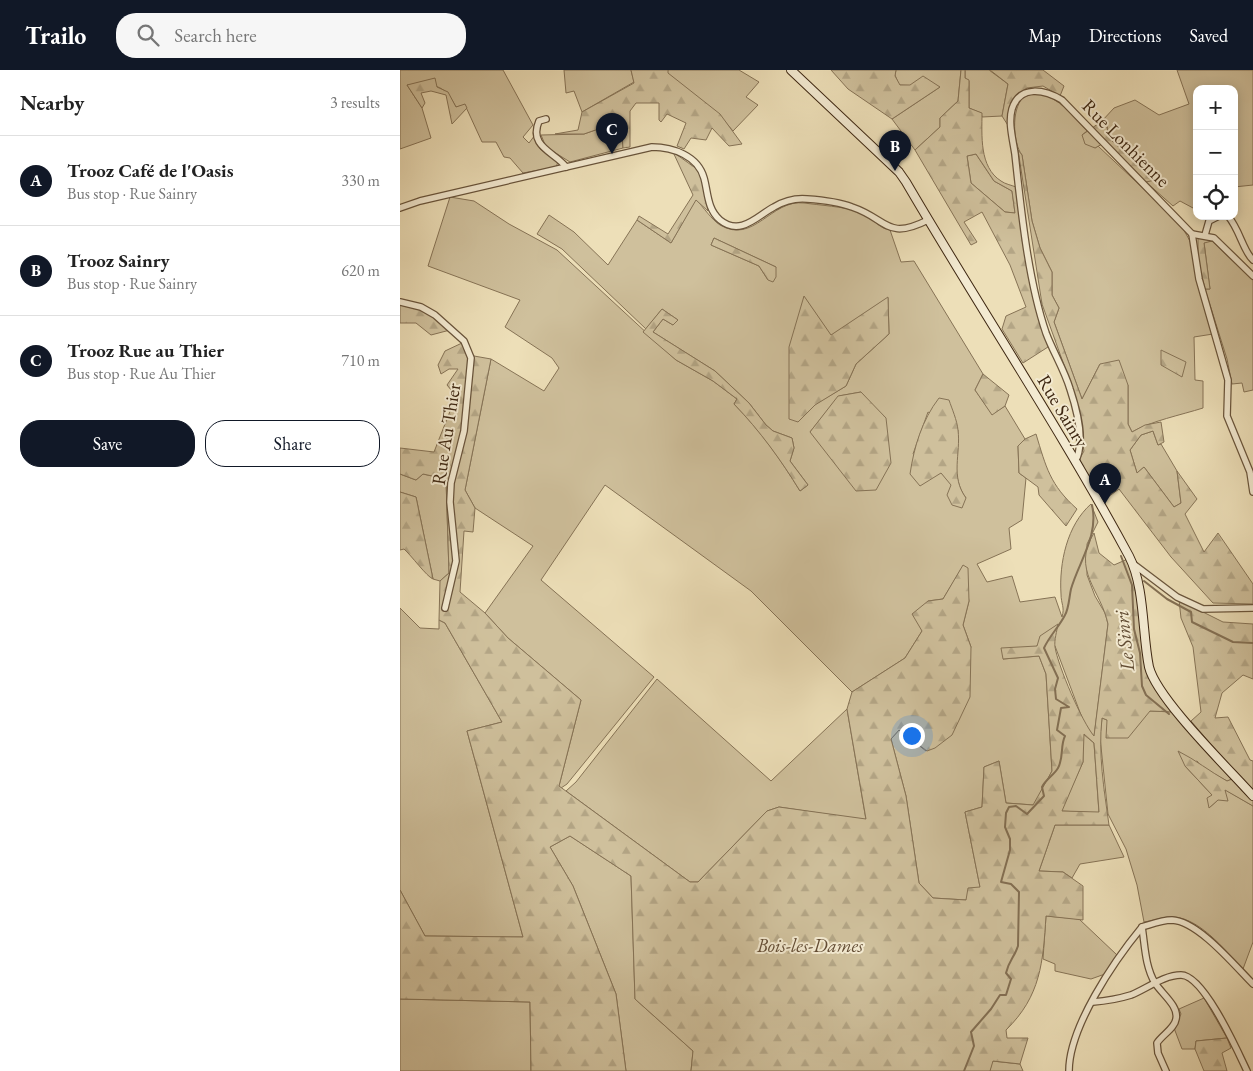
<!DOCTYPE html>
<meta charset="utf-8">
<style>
body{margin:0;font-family:"EB Garamond",serif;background:#f6f6f6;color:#222}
.controls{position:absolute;right:15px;top:15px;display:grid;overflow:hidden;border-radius:10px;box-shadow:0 2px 12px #0003}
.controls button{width:45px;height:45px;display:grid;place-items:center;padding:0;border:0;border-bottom:1px solid #e0e0e0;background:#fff;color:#222;font:25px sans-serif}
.you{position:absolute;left:511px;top:665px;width:18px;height:18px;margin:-12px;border:4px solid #fff;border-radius:50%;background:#1a73e8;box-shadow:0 0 0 8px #1a73e833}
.badge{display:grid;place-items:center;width:32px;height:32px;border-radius:50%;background:#111827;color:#fff;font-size:16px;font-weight:700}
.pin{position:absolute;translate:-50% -41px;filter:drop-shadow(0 1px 2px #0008)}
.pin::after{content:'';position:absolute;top:26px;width:18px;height:15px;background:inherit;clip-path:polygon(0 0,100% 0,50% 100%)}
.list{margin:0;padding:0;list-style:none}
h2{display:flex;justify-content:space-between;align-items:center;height:65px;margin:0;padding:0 20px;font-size:21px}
h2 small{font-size:16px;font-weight:400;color:#767676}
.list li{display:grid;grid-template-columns:32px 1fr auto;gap:15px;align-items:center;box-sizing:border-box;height:90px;padding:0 20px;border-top:1px solid #e0e0e0}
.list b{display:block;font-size:19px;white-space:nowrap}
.list p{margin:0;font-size:16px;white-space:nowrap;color:#767676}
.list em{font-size:16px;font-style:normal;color:#767676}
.actions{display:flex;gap:10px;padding:15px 20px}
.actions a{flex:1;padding:11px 0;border:1px solid #111827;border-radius:20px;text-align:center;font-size:18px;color:#111827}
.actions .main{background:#111827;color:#fff}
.icon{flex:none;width:28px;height:28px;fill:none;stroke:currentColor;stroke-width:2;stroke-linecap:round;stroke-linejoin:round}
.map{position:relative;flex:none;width:853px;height:1001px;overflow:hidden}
header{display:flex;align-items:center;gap:30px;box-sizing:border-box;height:70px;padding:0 25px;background:#111827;color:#fff}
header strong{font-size:24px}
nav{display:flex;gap:28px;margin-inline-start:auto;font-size:18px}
.search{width:350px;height:45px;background:#f6f6f6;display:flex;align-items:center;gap:12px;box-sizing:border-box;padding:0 18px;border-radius:20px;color:#767676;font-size:19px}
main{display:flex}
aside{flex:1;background:#fff}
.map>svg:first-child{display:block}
.grass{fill:#cfc09c;stroke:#867356;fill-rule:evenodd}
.forest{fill:url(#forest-firs);stroke:#867356;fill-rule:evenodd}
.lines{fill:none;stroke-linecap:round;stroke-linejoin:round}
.stream{stroke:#836f53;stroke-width:2}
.street-casing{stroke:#69543b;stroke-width:8}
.secondary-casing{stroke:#3d2611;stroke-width:10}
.street{stroke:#f3ead1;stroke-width:5.5}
.secondary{stroke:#f3ead1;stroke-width:8}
.labels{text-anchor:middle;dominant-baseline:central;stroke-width:4;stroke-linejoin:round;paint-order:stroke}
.street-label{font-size:19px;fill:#3d2611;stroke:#f3ead1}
.park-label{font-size:19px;font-style:italic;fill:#624c34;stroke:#f3ead1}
.water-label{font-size:20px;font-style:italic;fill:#604b32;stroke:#f3ead1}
</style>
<header>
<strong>Trailo</strong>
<div class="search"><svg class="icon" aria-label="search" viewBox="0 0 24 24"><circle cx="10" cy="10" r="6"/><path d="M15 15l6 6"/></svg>Search here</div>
<nav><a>Map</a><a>Directions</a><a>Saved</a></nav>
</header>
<main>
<aside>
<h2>Nearby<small>3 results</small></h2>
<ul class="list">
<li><span class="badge">A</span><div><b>Trooz Café de l'Oasis</b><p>Bus stop · Rue Sainry</p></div><em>330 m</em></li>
<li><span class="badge">B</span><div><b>Trooz Sainry</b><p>Bus stop · Rue Sainry</p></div><em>620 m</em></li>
<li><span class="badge">C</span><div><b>Trooz Rue au Thier</b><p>Bus stop · Rue Au Thier</p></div><em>710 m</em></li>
</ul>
<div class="actions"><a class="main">Save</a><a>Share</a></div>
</aside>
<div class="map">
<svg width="853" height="1001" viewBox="0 0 853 1001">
<defs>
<pattern id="forest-firs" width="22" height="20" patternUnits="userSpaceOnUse" patternTransform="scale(1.25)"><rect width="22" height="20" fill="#cfc09c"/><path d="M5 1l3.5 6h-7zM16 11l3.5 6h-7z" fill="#b3a585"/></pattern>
</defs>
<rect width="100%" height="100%" fill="#eddfb8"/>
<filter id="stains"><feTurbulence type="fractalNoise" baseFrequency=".004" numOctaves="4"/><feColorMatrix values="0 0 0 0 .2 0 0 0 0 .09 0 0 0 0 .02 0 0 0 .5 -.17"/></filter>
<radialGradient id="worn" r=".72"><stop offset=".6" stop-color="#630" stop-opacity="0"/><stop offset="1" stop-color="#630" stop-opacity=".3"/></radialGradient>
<g class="grass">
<path d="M0,0h103l30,55 -10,12 6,6 6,-8 5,14 18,13 -2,5 -33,6 -13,-15 -6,-1 -8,-15h-14l-17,-37 -9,2c-14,-26 -21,-21 -49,-22l15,23 9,30 -31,11z"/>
<polygon points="164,0 231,0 234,12 182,42 174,21 166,23"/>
<path d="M268,0h71l20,12 -13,15 12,8 -25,26c-18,-23 -43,-38 -66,-58z"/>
<polygon points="496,0 561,0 558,31 540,48 540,57 515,80 492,49 540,17 499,15 495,5"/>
<polygon points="565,0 589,0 608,14 602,46 582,47 581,43 569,38 569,11 565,8"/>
<polygon points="777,0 853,0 853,115 834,117 834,19 797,19 797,134 793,138 780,131 773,136 746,112 754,109 709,69 707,54 702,51 714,38 735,30 759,45 789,34"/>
<path d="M638,23c22,5 34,22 49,38l-5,4 13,13 3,-2 82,77 11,20 22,91 -19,3 1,43 8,1v27c-22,7 -52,13 -71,24l-4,-8v-39l-28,-21 -18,35 -28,-77 5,-14 -7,-13v-23l-12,-24 -8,-27 -10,-66c-9,-11 -11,-46 1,-57 4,-3 11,-4 15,-5z"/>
<polygon points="221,51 223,78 170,92 146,77 141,65 184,64"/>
<polygon points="576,84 594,111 612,121 615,143 605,142 571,113 567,86"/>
<path d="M50,127l24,4 35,23 48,26 119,110 37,21 24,18 -3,5c27,27 47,56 66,87l8,-6 -18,-24 4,-13 -2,-10 -19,-7 -7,-6 -17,-22 -34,-32 -62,-39 10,-13 10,6 5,-5 -16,-11 -16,20 -84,-80 -25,-15 12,-19 25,17 34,33 29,-45 34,23 25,-44c7,8 16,21 24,26 34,20 51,-26 84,-22 15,2 40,4 54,8 13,3 18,17 32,19l11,32 13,-1 69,113 -8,16 17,24 13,-8 20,33 -7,7 1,27 7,5 -4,42 -13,8 2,21 -34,15 10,18 25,-6 8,26 35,-5 7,20c3,-10 -1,-13 -1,-23 -2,-31 6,-69 30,-90l7,18 -11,22v31l8,21 10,17 3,11 -14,113 -10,-14 -29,-77h-18l-34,13 36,-3 7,18 6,97 -18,34 -28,-2 -7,-42 -15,6 -2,40 -17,5 15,75 -14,13 -33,-2 -14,-15 -13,-87 -15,-57 8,-9 27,21 45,-104 -8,-22 6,-24 -6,-35 -20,33 -15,2 -6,30 -17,27 -53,34 -101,-101 -146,-106 -64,95 113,97 -87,107 -6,4 -2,-2 22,-86 -73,-62 -23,-25 48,-67 -58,-38 -10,-18 26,-131 53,32 15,-23 -7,-10 -47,-31 15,-27 -92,-34zM314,168l62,29 -8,13 -9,-14 -48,-21zM404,227l27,39 57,-38 1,36 -33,30 -10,22 -32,19 -16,17zM461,322l-51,40 29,-36zM528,342l30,18c-1,23 -7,48 8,68l-25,-25 -28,-19z"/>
<polygon points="812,171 853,210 853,320 844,322 842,313 832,314 827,289 805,219 810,219 804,172"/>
<polygon points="753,361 758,375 761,374 777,401 781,433 774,437 744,397 737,403 730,380 741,365"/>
<polygon points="0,404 16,410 23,404 46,409 49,503 40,511 33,509 16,427 0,422"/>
<polygon points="0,538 20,558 39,559 39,550 45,553 102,652 67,661 123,867 25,866 0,820"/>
<polygon points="257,609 371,711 447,639 466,750 379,737 367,741 298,812 290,812 166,721 176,712"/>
<path d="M750,641l24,1 61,66 -8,3 -24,-13 -6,-7 -12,5 28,30 -3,11 8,-7 6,-11 29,17v136l-10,27c-19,-19 -45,-55 -76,-52 -7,1 -15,4 -23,5l-7,-37 -11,-36 -18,-35 -8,-77 2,-19 5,2z"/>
<polygon points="683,664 694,673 699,743 661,741 683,692"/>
<polygon points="655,755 709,755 724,787 680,794 672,808 663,802 639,801"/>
<polygon points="170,766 231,806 235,929 293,981 291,1001 226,1001 216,924 173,816 150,777"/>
<polygon points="646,846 679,849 717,885 705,904 691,909 655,901 655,894 643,889"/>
<polygon points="804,928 827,968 796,971 795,979 782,979 774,958 781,944 779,939"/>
<polygon points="0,929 130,932 131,1001 0,1001"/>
<polygon points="592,991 620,994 623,1001 590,1001"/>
</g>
<g class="forest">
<polygon points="231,0 268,0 268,3 320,44 342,74 329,76 312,58 306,70 291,68 284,79 277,76 286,53 267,44 261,52 259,50 259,33 236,33 230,41 230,77 223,78 221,51 184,64 155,64 178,60 182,42 234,13"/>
<polygon points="431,0 496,0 495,6 500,15 510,15 523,6 540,17 492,49 448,19"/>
<path d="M561,0h4v8l4,2v28l13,5c0,22 -3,54 19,68 4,3 10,4 15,6l19,110 13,50 -25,16 -21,-34 4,-13 20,-9 -16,-42 -28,-53 -18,10 13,20 -6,3 -56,-95 25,-23v-9l18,-17zM576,84l18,27 18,10 3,22 -10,-1 -34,-29 -4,-27z"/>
<polygon points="590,0 643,0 664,16 660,26 643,16 627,18 616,25 611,33 609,57 602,46 608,14"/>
<polygon points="35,8 37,17 48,22 56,37 65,34 67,38 52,54 46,25 31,21 21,23 25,33 22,38 7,15"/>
<polygon points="702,51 706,54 710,69 755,110 746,112 704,73 695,78 685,74 682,65"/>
<polygon points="618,80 622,85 632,151 640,178 652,202 652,225 659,238 654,252 682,329 700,294 719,290 728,315 728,354 732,362 745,355 761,352 764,372 758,375 753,361 741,365 730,380 737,403 744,397 774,437 781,433 777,401 797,429 785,444 804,482 818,463 853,514 853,534 813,533 771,487 719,419 701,432 678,392 684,381 673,320 642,234"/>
<polygon points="273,82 301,102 308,141 296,130 271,173 237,150 239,146 268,164 293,125"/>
<polygon points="798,167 812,168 812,171 804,173 810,219 805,219 798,190"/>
<polygon points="314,168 376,197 376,207 373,212 368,210 359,196 311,175"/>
<polygon points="404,226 431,265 488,227 489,264 456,294 446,316 415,335 398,352 389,349 389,277"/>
<polygon points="0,232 31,241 50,260 31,265 16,253 0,253"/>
<path d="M262,239l16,11 -5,5 -10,-6 -10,13 62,39 34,32 17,22 7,6 19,7 2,10 -4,13 18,24 -8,6c-19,-31 -40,-60 -66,-87l3,-5 -24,-18 -37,-21 -33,-28z"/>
<path d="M62,273l12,13 17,3 -26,131 10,18 -2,24 -9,-1 -4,61 25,21 23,25 73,62 -22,86 131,96h8l69,-71 12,-4 87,12 -19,-110 5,-17 53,-34 17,-27 -10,-17 16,-13 15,-2 20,-34 5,3 1,33 -6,24 8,22 -1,50 -18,38 -17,13 -8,3 -28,-21 -8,9 15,57 13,87 14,15 33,2 2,-12 12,-1 -15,-75 17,-5 2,-40 15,-6 7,42 27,2 19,-34 -6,-97 -7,-18 -36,3 -2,-11 36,-2 3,-10 18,-12c-1,7 -4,16 -3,23 3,19 27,75 39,89l14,-112c-7,-34 -37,-54 -14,-91l5,20 15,12 16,-7 20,110 24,44 -24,-1 -22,27h-22l1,-18 -5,-2c-4,36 2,71 7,107h-54l-16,46 24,1 20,14v34l-37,-4c-3,46 -5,80 -40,114l1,8h21l-8,26 -27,-3 -3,10h-299l2,-20 -58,-52 -4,-123 -61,-40 -20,11 23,39 43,108 10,77h-95l-1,-69 -130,-3v-109l25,46 98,1 -56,-206 35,-9 -57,-99 -6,-3 1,-39 9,-8 -3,-94 -23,-5 -7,6 -16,-6v-26l34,4 22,-56 -9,-11 11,-16h-9l-8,5 -3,-9 7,-14zM684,664l10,9 5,69 -37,-1 21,-49z"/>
<polygon points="761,280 786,292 782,307 761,295"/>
<polygon points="583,304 609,325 605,336 592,345 575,320"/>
<polygon points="461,322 486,348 491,393 476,420 456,421 410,362 438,326"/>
<path d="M539,328l10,2c3,9 8,20 9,30 3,24 -8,46 8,68l-4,10 -10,-3 -5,-10 4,-10 -10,-12 -21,13 -10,-12c4,-27 12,-54 29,-76z"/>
<path d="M636,364c10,33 14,51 41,75l-11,17 -27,-31 -1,-8 -19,-14 -1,-27 7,-7z"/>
<path d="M0,422l16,5 17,82c-6,-2 -22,-24 -29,-30l-4,1z"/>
<polygon points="779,530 823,552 853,554 853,609 843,605 822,623 815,648 828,647 850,690 853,691 853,723 791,651 801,642 793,577 781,548"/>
<path d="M778,681c18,9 31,20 49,30l8,-3 18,20v8l-28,-16 3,11 -10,-1 -9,8 -2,-10 5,-3 -27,-29z"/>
<polygon points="827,968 831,978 822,983 827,1001 804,1001 795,979 796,971"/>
</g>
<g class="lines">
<g class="stream">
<polyline points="721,486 732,515 734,559 740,583 742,616 746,625 769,644"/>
<polyline points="744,511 767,529 791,542 792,552 833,572 853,573"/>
<path d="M564,1001l10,-25 -3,-14 20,-23 9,-14h6l5,-16 -5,-6c3,-13 8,-15 12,-27l1,-54 -8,-8 -10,-2 9,-32v-11l-5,-12 1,-14 3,-6 7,-1 11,8 17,-18 -2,-9c4,-8 12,-12 16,-19 6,-11 2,-22 7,-32l-8,-6 4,-22 8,-1 -13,-8 -1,-10 3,-11 -14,-30c6,-13 15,-21 21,-33 4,-7 4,-17 6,-26 8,-28 28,-53 21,-84"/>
</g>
<defs>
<g id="street">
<path d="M146,49l-7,2c-11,26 16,31 27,46"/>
<path d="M0,138l20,-7 232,-54c21,0 46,9 52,31 4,14 3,31 16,42 21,17 38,-5 54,-13 10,-6 22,-9 33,-8 14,1 32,3 45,8 36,12 34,34 76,13"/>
<path d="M828,146c12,14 15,35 25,44"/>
<polyline points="792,164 814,168 853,206"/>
<polyline points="805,165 809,151 819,146"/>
<polyline points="0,232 21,237 35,245 64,271 71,288 64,361 51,413 50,432 56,491 45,538"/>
<path d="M675,392c11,-20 2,-52 -5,-73 -6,-20 -17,-37 -24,-56 -18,-53 -25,-123 -31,-179 -2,-14 -7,-31 -3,-45 8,-25 33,-19 50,-9l130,134 7,45 29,101 -1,36 23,56 3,20"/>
<polyline points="732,493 777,527 803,539 853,538"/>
<path d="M742,857c3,19 3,39 13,56 7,11 24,23 21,36 -1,9 -14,16 -19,24l1,10 8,18"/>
<path d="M693,932c13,-1 25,-3 38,-7 15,-6 33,-20 50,-20 23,0 57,77 66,96"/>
<path d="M669,1001c0,-44 45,-110 73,-144 10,-3 20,-7 30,-7 26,1 63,46 81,64"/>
</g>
<path id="secondary" d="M391,0l108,102 7,10c73,125 154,246 223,374 16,31 13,77 20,111 8,32 79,101 104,129"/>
</defs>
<use href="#street" class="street-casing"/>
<use href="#secondary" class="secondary-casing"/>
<use href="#street" class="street"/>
<use href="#secondary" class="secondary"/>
</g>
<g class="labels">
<g class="street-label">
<text transform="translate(726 73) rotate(45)">Rue Lonhienne</text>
<text transform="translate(663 341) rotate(59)">Rue Sainry</text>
<text transform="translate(46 364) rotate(-81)">Rue Au Thier</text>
</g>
<g class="park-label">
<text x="410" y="875">Bois-les-Dames</text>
</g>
<g class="water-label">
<text transform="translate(724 571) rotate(-96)">Le Sinri</text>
</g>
</g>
<rect width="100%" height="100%" filter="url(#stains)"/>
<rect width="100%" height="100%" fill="url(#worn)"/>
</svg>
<div class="controls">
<button>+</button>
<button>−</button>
<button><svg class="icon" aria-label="locate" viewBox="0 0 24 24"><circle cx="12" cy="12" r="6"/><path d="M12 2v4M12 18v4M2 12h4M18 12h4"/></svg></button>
</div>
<div class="you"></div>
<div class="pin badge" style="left:705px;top:434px">A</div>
<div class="pin badge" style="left:495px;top:101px">B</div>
<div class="pin badge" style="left:212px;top:84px">C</div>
</div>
</main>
